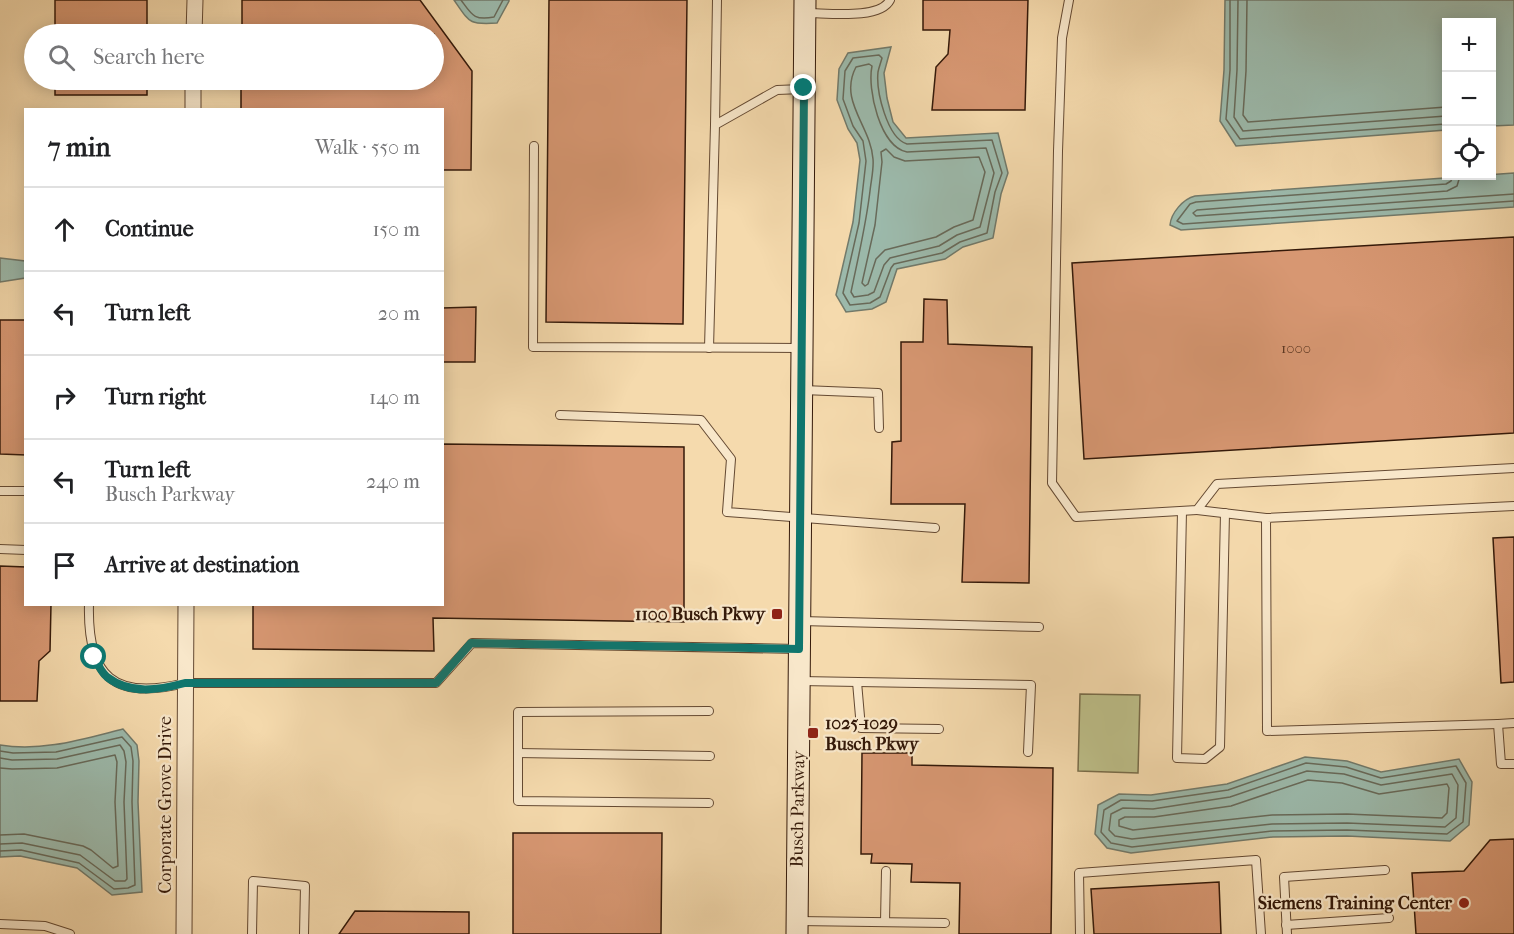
<!DOCTYPE html>
<meta charset="utf-8">
<style>
body{margin:0;font-family:"IM FELL French Canon",serif;background:#f2f2f2;color:#202124}
.controls{position:absolute;right:18px;top:18px;display:grid;overflow:hidden;border-radius:0px;box-shadow:0 3px 15px #0003}
.controls button{width:54px;height:54px;display:grid;place-items:center;padding:0;border:0;border-bottom:2px solid #e0e0e0;background:#fff;color:#202124;font:30px sans-serif}
.stop{position:absolute;width:18px;height:18px;margin:-14px;border:4px solid #0f766e;border-radius:50%;background:#fff}
.stop.end{background:#0f766e;border-color:#fff;box-shadow:0 2px 6px #0008}
.list{margin:0;padding:0;list-style:none}
h2{display:flex;justify-content:space-between;align-items:center;height:78px;margin:0;padding:0 24px;font-size:26px}
h2 small{font-size:20px;font-weight:400;color:#757577}
.list li{display:grid;grid-template-columns:39px 1fr auto;gap:18px;align-items:center;box-sizing:border-box;height:84px;padding:0 24px;border-top:2px solid #e0e0e0}
.list b{display:block;font-size:22px;white-space:nowrap}
.list p{margin:0;font-size:20px;white-space:nowrap;color:#757577}
.list em{font-size:20px;font-style:normal;color:#757577}
.icon{flex:none;width:33px;height:33px;fill:none;stroke:currentColor;stroke-width:2;stroke-linecap:round;stroke-linejoin:round}
.map{position:relative;flex:none;width:1514px;height:934px;overflow:hidden}
.search{position:absolute;background:#fff;box-shadow:0 3px 15px #0003;left:24px;top:24px;width:420px;height:66px;display:flex;align-items:center;gap:15px;box-sizing:border-box;padding:0 21px;border-radius:33px;color:#757577;font-size:22px}
.panel{position:absolute;background:#fff;box-shadow:0 3px 15px #0003;left:24px;top:108px;width:420px;height:498px;border-radius:0px}
.map>svg:first-child{display:block}
.green{fill:#bdbf89;stroke:#786c49;stroke-width:1.5}
.water{fill:#9cbaac;stroke:#727a6b;stroke-width:1.5}
.lines{fill:none;stroke-linecap:round;stroke-linejoin:round}
.shore{stroke:#686a5a;stroke-width:1.5}
.building{fill:#d79772;stroke:#341909;stroke-width:1.5}
.lane-casing{stroke:#644932;stroke-width:10}
.street-casing{stroke:#644932;stroke-width:17}
.secondary-casing{stroke:#341909;stroke-width:23}
.lane{stroke:#f8e7ca;stroke-width:8}
.street{stroke:#f8e7ca;stroke-width:15}
.secondary{stroke:#f8e7ca;stroke-width:21}
.route{stroke:#0f766e;stroke-width:8}
.poi-dot{fill:#8f2418;stroke:#f8e7ca;stroke-width:2}
.labels{text-anchor:middle;dominant-baseline:central;stroke-width:4.5;stroke-linejoin:round;paint-order:stroke}
.number-label{font-size:15px;fill:#5d3823}
.poi-label{font-size:18px;font-weight:bold;fill:#341909;stroke:#f8e7ca;text-anchor:end}
.street-label{font-size:18px;fill:#341909;stroke:#f8e7ca}
</style>
<div class="map">
<svg width="1514" height="934" viewBox="0 0 1514 934">
<rect width="100%" height="100%" fill="#f5daad"/>
<filter id="stains"><feTurbulence type="fractalNoise" baseFrequency=".00333" numOctaves="4"/><feColorMatrix values="0 0 0 0 .2 0 0 0 0 .09 0 0 0 0 .02 0 0 0 .5 -.17"/></filter>
<radialGradient id="worn" r=".72"><stop offset=".6" stop-color="#630" stop-opacity="0"/><stop offset="1" stop-color="#630" stop-opacity=".3"/></radialGradient>
<polygon class="green" points="1080,694 1140,695 1138,773 1078,771"/>
<g class="water">
<path d="M454,0h55v1l-12,22c-28,2 -27,0 -43,-23z"/>
<polygon points="1225,0 1514,0 1514,125 1492,126 1492,22 1446,22 1446,130 1236,146 1220,121 1224,70"/>
<polygon points="891,47 884,73 887,98 893,122 906,138 998,133 1008,173 1001,194 993,238 963,247 945,259 897,269 886,302 872,309 846,312 836,295 853,222 860,160 857,143 848,129 837,100 839,69 848,53"/>
<path d="M1514,173v34l-333,23 -11,-5c1,-12 13,-26 25,-29z"/>
<polygon points="0,258 25,261 25,278 0,282"/>
<path d="M123,729l14,16 2,16 -1,41 4,90 -30,3 -35,-27 -57,-12 -20,1v-112c42,7 83,-6 123,-16z"/>
<polygon points="1305,757 1347,761 1381,772 1459,759 1472,782 1469,825 1450,841 1347,836 1273,837 1131,853 1107,848 1095,834 1098,805 1119,794 1151,795 1227,784"/>
</g>
<g class="lines">
<g class="shore">
<path d="M461,0c11,15 13,21 33,17l9,-17"/>
<polyline points="1230,0 1230,70 1226,119 1240,139 1446,124"/>
<polyline points="1238,0 1237,70 1234,117 1243,131 1446,116"/>
<polyline points="1247,0 1246,71 1243,115 1248,122 1446,107"/>
<path d="M879,55l3,3c-1,4 -3,9 -4,14 -2,19 9,66 29,72l85,-4 10,33 -7,19 -8,41 -27,9 -18,11 -48,11 -3,4 -11,29 -10,6 -20,2 -7,-12 16,-70 7,-62 -3,-20 -10,-15 -10,-27 2,-28 8,-13z"/>
<path d="M869,64l3,2c-5,23 8,81 35,86l79,-4 8,25 -14,54 -23,8 -18,11 -49,12 -6,7 -10,27 -6,3 -14,2 -3,-5c7,-34 15,-67 19,-101 1,-10 4,-22 3,-32 -2,-33 -35,-58 -17,-92z"/>
<polygon points="886,149 894,157 905,161 979,157 985,172 973,220 954,227 936,237 885,250 876,259 868,284 865,286 862,283 875,225 882,162 881,152"/>
<polyline points="1453,176 1451,181 1446,184 1196,202 1190,204 1177,221 1183,224 1514,201"/>
<polyline points="1460,176 1457,186 1447,191 1197,210 1193,213 1196,216 1514,194"/>
<polyline points="0,751 13,753 56,752 122,737 131,747 133,761 132,802 135,885 128,888 114,889 79,863 21,850 0,851"/>
<polyline points="0,758 12,760 57,759 120,745 124,751 126,762 124,802 127,879 125,881 115,881 80,855 22,843 0,844"/>
<polygon points="1306,763 1346,767 1381,778 1456,766 1466,783 1463,822 1447,834 1347,830 1273,831 1132,847 1111,843 1101,832 1104,810 1121,800 1152,801 1228,790"/>
<polyline points="0,768 12,769 57,768 115,755 117,762 115,802 118,866 113,868 91,850 83,846 24,834 0,835"/>
<polygon points="1307,771 1344,774 1381,785 1452,774 1458,785 1456,818 1445,827 1347,823 1272,824 1132,839 1115,836 1109,830 1111,814 1123,808 1153,809 1230,797"/>
<polygon points="1308,780 1342,783 1379,794 1447,784 1449,788 1447,813 1442,818 1347,814 1272,815 1133,830 1119,826 1119,820 1125,817 1154,817 1231,806"/>
</g>
</g>
<g class="building">
<rect x="55" y="0" width="92" height="34"/>
<polygon points="242,0 420,0 472,71 471,170 442,170 442,110 241,110 241,80 434,80 434,34 242,34"/>
<polygon points="549,0 687,0 683,324 546,322"/>
<polygon points="923,0 1028,0 1025,110 932,110 936,67 948,54 950,30 923,30"/>
<rect x="55" y="80" width="92" height="15"/>
<polygon points="1514,237 1514,433 1084,459 1072,263"/>
<polygon points="924,299 947,300 948,344 1032,347 1029,583 962,582 965,504 891,504 892,442 901,441 901,342 923,342"/>
<polygon points="476,307 475,362 442,362 442,308"/>
<polygon points="0,320 26,320 26,455 0,454"/>
<polygon points="442,444 684,447 684,622 433,618 434,651 253,649 253,604 442,604"/>
<polygon points="1514,537 1514,682 1501,683 1493,538"/>
<polygon points="0,566 26,567 26,604 51,604 50,651 39,661 37,701 0,701"/>
<polygon points="862,753 912,753 912,765 1053,768 1051,934 959,934 960,883 911,882 912,864 871,863 872,854 861,854"/>
<polygon points="513,833 662,833 661,934 513,934"/>
<polygon points="1514,839 1514,934 1416,934 1412,873 1464,871 1490,840"/>
<polygon points="1219,882 1221,934 1094,934 1091,889"/>
<polygon points="355,911 469,912 469,934 339,934"/>
</g>
<g class="lines">
<defs>
<g id="lane">
<polyline points="1069,0 1062,38 1058,151 1052,483 1076,517 1197,510 1217,484 1514,468"/>
<path d="M807,13c20,0 73,7 83,-13"/>
<polyline points="715,125 717,0"/>
<polyline points="534,146 533,347 800,348"/>
<polyline points="709,348 715,125 777,90 802,89"/>
<polyline points="803,390 878,393 879,428"/>
<polyline points="560,415 701,420 731,459 727,512 935,528"/>
<polyline points="0,491 26,491"/>
<polyline points="1197,510 1266,518"/>
<polyline points="1182,511 1177,758 1205,759 1220,747 1225,513"/>
<polyline points="0,549 26,550"/>
<path d="M89,604c-2,73 25,97 96,79h251l36,-40 326,6"/>
<polyline points="801,621 1039,627"/>
<polyline points="800,681 1031,685 1028,752"/>
<polyline points="857,682 861,728 939,729"/>
<polyline points="709,711 518,712 518,801 709,803"/>
<polyline points="1514,723 1498,724 1501,764 1514,764"/>
<polyline points="1498,724 1267,731 1266,518 1514,506"/>
<polyline points="518,753 710,756"/>
<polyline points="798,921 945,923"/>
<polyline points="885,922 886,871"/>
<polyline points="0,924 45,926 70,934"/>
<polyline points="1286,925 1389,918"/>
<polyline points="252,934 253,881 305,886 304,934"/>
<polyline points="1080,934 1079,873 1256,860 1261,934"/>
<polyline points="1287,934 1284,877 1385,870"/>
</g>
<g id="street">
<polyline points="194,34 195,0"/>
<polyline points="193,110 193,80"/>
<polyline points="184,934 186,604"/>
</g>
<polyline id="secondary" points="797,934 805,0"/>
</defs>
<use href="#lane" class="lane-casing"/>
<use href="#street" class="street-casing"/>
<use href="#secondary" class="secondary-casing"/>
<use href="#lane" class="lane"/>
<use href="#street" class="street"/>
<use href="#secondary" class="secondary"/>
</g>
<g class="lines">
<path class="route" d="M94,657c3,6 7,15 13,20 23,18 52,13 78,6h251l35,-40 328,6 5,-561"/>
</g>
<g class="poi-dot">
<rect x="771" y="608" width="12" height="12" rx="3"/>
<rect x="807" y="727" width="12" height="12" rx="3"/>
<circle cx="1464" cy="903" r="6"/>
</g>
<g class="labels">
<g class="number-label">
<text x="1296" y="348">1000</text>
</g>
<g class="poi-label">
<text x="765" y="614">1100 Busch Pkwy</text>
<text x="825" y="723" text-anchor="start">1025-1029<tspan x="825" dy="21">Busch Pkwy</tspan></text>
<text x="1452" y="903">Siemens Training Center</text>
</g>
<g class="street-label">
<text transform="translate(165 805) rotate(-90)">Corporate Grove Drive</text>
<text transform="translate(798 809) rotate(-89)">Busch Parkway</text>
</g>
</g>
<rect width="100%" height="100%" filter="url(#stains)"/>
<rect width="100%" height="100%" fill="url(#worn)"/>
</svg>
<div class="controls">
<button>+</button>
<button>−</button>
<button><svg class="icon" aria-label="locate" viewBox="0 0 24 24"><circle cx="12" cy="12" r="6"/><path d="M12 2v4M12 18v4M2 12h4M18 12h4"/></svg></button>
</div>
<div class="stop" style="left:94px;top:657px"></div>
<div class="stop end" style="left:804px;top:88px"></div>
<div class="search"><svg class="icon" aria-label="search" viewBox="0 0 24 24"><circle cx="10" cy="10" r="6"/><path d="M15 15l6 6"/></svg>Search here</div>
<section class="panel">
<h2>7 min<small>Walk · 550 m</small></h2>
<ul class="list">
<li><svg class="icon" aria-label="ahead" viewBox="0 0 24 24"><path d="M12 20V5M6 11l6-6 6 6"/></svg><div><b>Continue</b></div><em>150 m</em></li>
<li><svg class="icon" aria-label="left" viewBox="0 0 24 24"><path d="M17 20v-9H6M10 6l-5 5 5 5"/></svg><div><b>Turn left</b></div><em>20 m</em></li>
<li><svg class="icon" aria-label="right" viewBox="0 0 24 24"><path d="M7 20v-9h11M14 6l5 5-5 5"/></svg><div><b>Turn right</b></div><em>140 m</em></li>
<li><svg class="icon" aria-label="left" viewBox="0 0 24 24"><path d="M17 20v-9H6M10 6l-5 5 5 5"/></svg><div><b>Turn left</b><p>Busch Parkway</p></div><em>240 m</em></li>
<li><svg class="icon" aria-label="arrive" viewBox="0 0 24 24"><path d="M6 21V4h12l-3 4 3 4H6"/></svg><div><b>Arrive at destination</b></div></li>
</ul>
</section>
</div>
